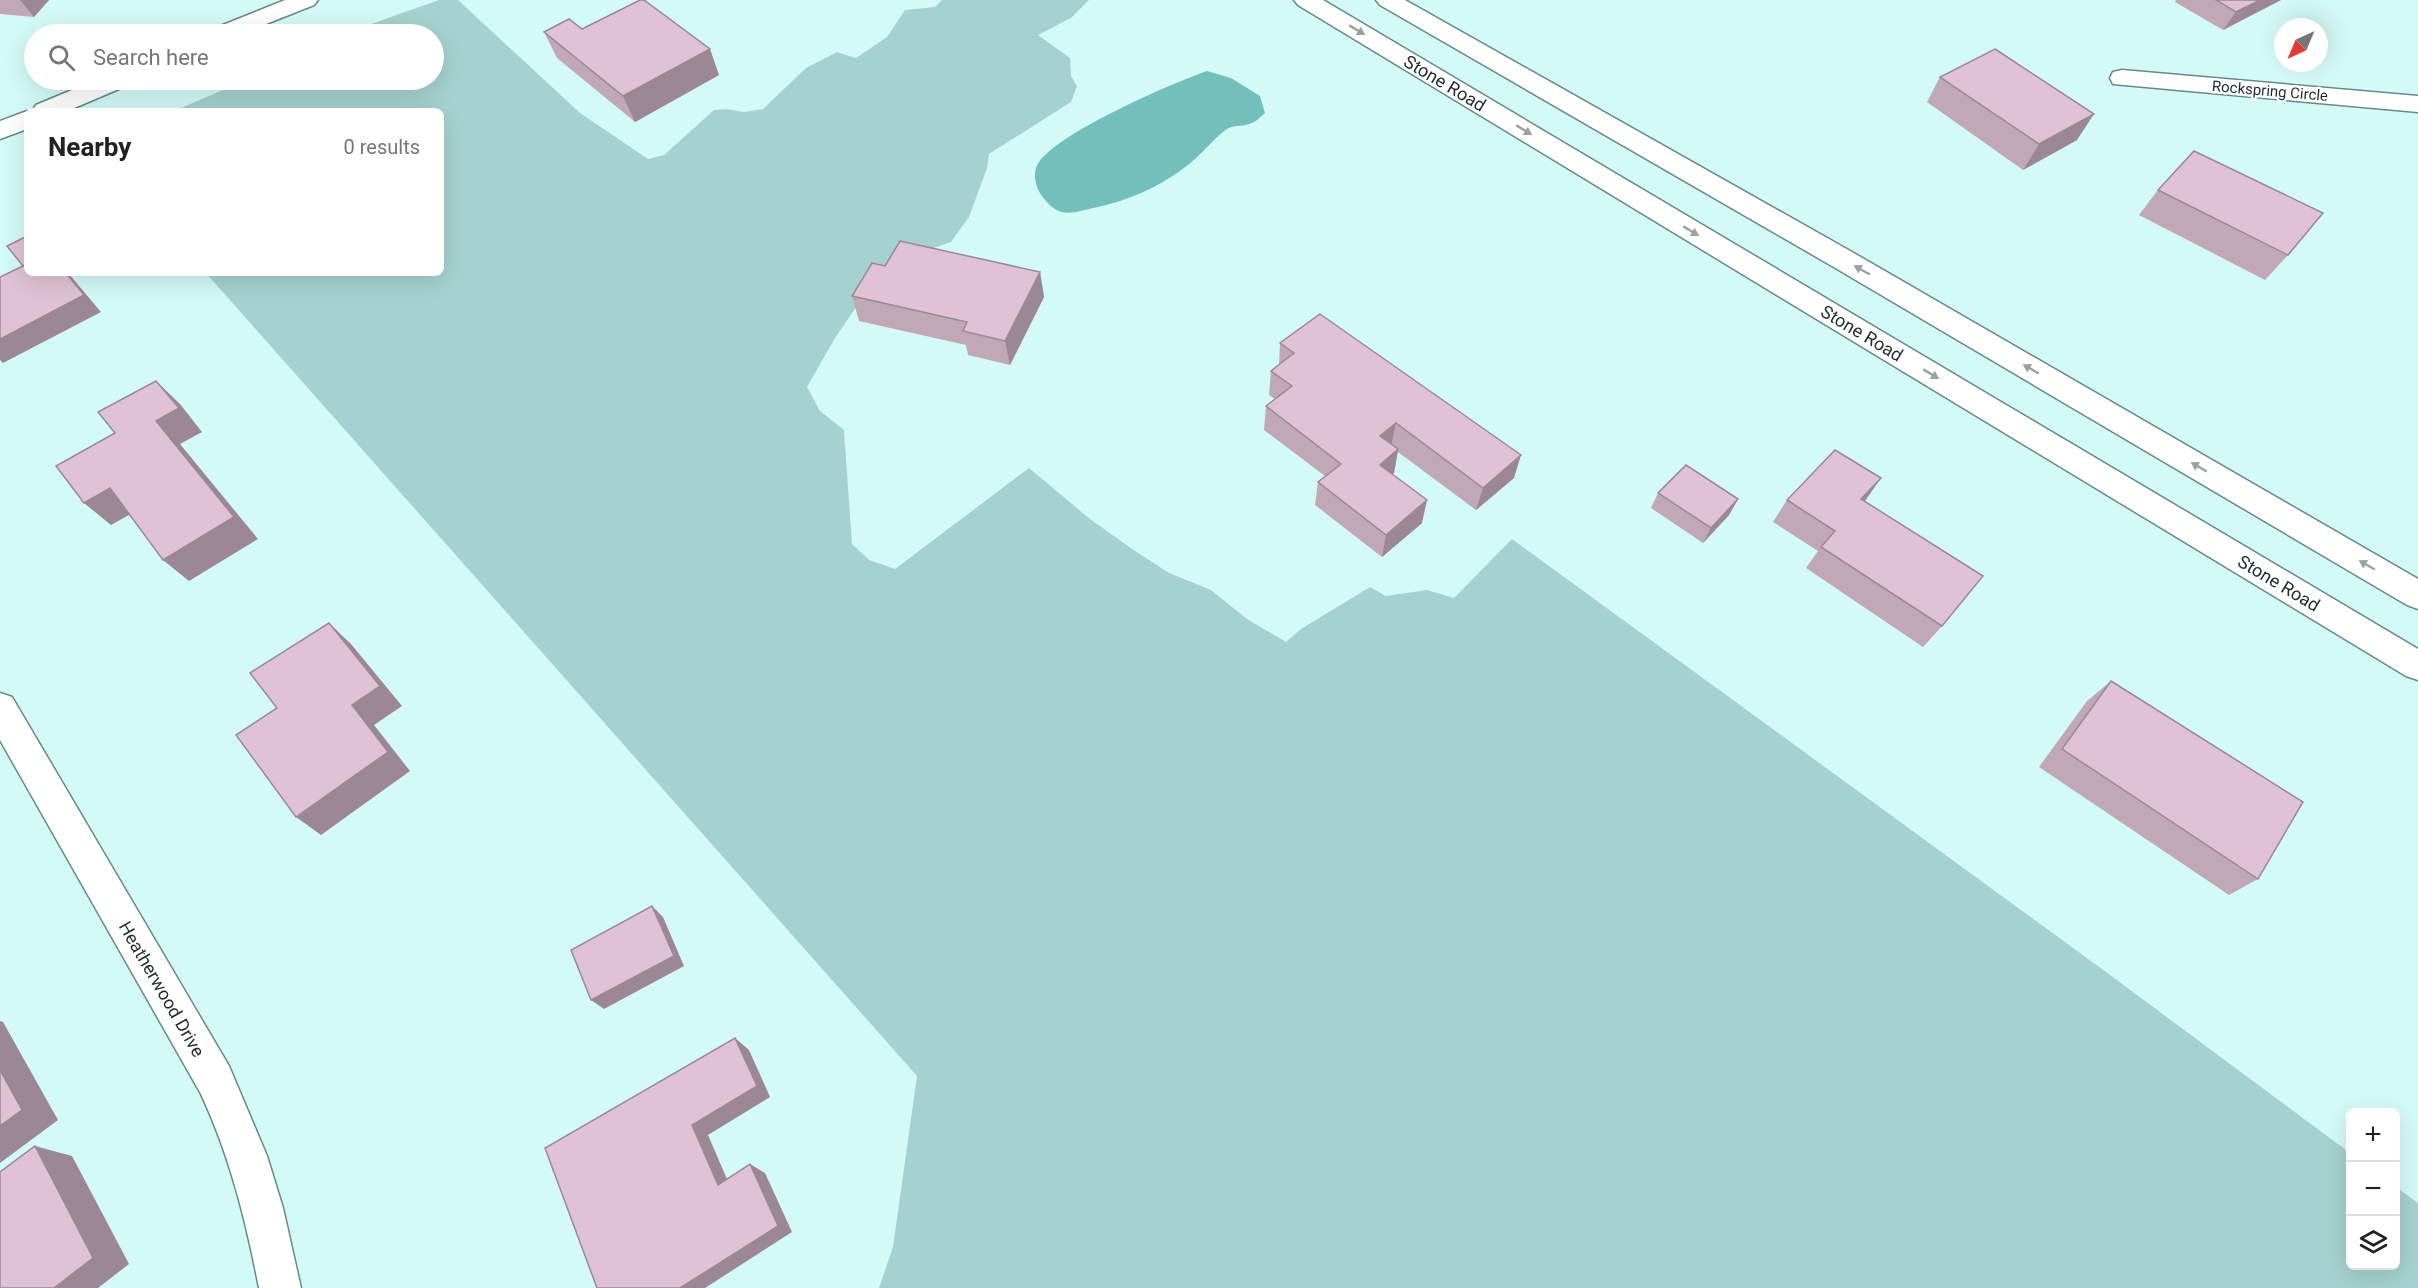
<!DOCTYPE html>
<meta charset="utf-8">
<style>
body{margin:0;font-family:Roboto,sans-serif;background:#f6f6f6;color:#222}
.controls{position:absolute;right:18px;bottom:18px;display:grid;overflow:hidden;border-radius:9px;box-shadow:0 6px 24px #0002}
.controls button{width:54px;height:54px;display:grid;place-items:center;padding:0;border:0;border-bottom:2px solid #e0e0e0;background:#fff;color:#222;font:30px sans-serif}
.compass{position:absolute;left:2274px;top:18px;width:54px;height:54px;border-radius:50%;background:#fff;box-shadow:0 6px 24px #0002;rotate:224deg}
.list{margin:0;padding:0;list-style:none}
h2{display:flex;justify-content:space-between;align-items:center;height:78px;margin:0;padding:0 24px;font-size:26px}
h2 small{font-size:20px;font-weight:400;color:#767676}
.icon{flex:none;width:33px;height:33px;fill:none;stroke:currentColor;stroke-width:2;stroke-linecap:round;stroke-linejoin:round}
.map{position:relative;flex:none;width:2418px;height:1288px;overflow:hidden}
.search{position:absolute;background:#fff;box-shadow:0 6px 24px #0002;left:24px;top:24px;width:420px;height:66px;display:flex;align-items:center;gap:15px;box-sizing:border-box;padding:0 21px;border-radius:33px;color:#767676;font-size:22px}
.panel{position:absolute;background:#fff;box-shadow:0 6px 24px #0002;left:24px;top:108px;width:420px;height:168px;border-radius:9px}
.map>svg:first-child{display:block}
.green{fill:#a5d2d0}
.water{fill:#72bfbb}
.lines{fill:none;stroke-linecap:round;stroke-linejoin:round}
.minor-casing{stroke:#678a88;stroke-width:3}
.tertiary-casing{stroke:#678a88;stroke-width:3}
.secondary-casing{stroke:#678a88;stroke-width:3}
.minor{fill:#fff;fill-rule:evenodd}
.tertiary{fill:#fff;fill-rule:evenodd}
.secondary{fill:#fff;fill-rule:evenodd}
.wall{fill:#c0a8b6}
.shaded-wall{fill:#9c8894}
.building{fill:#dfc3d4;stroke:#9c8894;stroke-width:1.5}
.oneway{fill:#9aa1a0}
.labels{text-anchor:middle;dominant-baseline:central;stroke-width:4.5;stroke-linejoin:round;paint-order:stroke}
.far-street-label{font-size:15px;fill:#1f2e2d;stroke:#fff}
.street-label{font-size:18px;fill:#1f2e2d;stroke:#fff}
</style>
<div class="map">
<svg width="2418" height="1288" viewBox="0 0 2418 1288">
<rect width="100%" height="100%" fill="#d4faf8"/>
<polygon class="green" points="439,0 458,0 580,113 648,159 664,155 714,110 726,109 744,112 763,109 806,68 837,52 856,58 887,37 905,10 935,7 942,0 1089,0 1071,18 1038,35 1070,58 1071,76 1077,86 1071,102 989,154 987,168 969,217 951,242 925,251 865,294 835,338 807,387 820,411 844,430 852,544 869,560 895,569 1029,468 1090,519 1135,551 1169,573 1211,590 1247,619 1286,642 1301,629 1370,587 1386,596 1427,590 1454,598 1512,539 2102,969 2350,1153 2350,1266 2396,1266 2396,1187 2418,1203 2418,1288 879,1288 893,1247 917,1076 206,273 441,273 441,111 174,111 246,80 434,80 434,34 343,34"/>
<path class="water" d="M1207,71l24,7 29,18 5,17c-4,3 -7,7 -11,9 -10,6 -20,1 -30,9 -10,8 -19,19 -29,28 -30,26 -64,41 -102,49 -24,6 -35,10 -51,-12 -7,-9 -10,-25 -3,-34 21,-30 131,-78 168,-91z"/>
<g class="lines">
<defs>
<g id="minor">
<polygon points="2122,70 2418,96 2418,112 2113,84 2110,78 2113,72"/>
<path d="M0,693l12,4 217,369 38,90 16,52 18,80h-42c-13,-67 -29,-132 -58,-194l-201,-354z"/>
</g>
<g id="tertiary">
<polygon points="285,0 318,0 314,5 241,34 209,34 213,29"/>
<polygon points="96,80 129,80 126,86 67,111 32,111 36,105"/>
<polygon points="27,111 27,129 0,139 0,121"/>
</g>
<g id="secondary">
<polygon points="1294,0 1323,0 2418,649 2418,680 2406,676 1298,5"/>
<polygon points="1376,0 1405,0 1852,252 2418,579 2418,609 2407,605 1832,266 1380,5"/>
</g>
</defs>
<use href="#minor" class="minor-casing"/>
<use href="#tertiary" class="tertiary-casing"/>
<use href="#secondary" class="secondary-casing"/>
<use href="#minor" class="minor"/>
<use href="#tertiary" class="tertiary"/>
<use href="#secondary" class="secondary"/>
</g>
<g class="wall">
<polygon points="0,0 49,0 34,17 0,14"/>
<polygon points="2176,0 2281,0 2223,30 2175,2"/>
<polygon points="582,29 719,75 635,122 557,58 544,32"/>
<polygon points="1940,77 2077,140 2023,170 1927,102"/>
<polygon points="2158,190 2288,255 2265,280 2139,215"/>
<polygon points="885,266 1040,272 1044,297 1010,365 968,355 966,345 859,321 852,296"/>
<polygon points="1280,343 1514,478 1476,510 1398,452 1394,473 1392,474 1422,523 1382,557 1315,505 1318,482 1325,476 1264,430 1266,406 1275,399 1269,395 1271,371 1279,365"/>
<polygon points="1658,493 1738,499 1729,515 1703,543 1651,508"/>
<polygon points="1787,500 1865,502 1942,626 1923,647 1806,568 1818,551 1773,522"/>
<polygon points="2111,681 2258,879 2229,895 2039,767 2087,701"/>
</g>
<g class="shaded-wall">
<polygon points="20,0 49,0 34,17"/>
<polygon points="2260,0 2281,0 2223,30 2236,12"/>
<polygon points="710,49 719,75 635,122 623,96"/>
<polygon points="2094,114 2077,140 2023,170 2039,144"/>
<polygon points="1040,272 1044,297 1010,365 1005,341"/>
<polygon points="66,273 68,273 101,312 3,363 0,360 0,339"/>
<polygon points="156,381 180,404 202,432 180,444 258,539 189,581 163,560 156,421"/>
<polygon points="1396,423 1391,446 1380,436"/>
<polygon points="1398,449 1394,473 1376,488 1380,465"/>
<polygon points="1521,455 1514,478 1476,510 1483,488"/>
<polygon points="1881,478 1865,501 1846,522 1861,499"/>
<polygon points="110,488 136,511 111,525 84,503"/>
<polygon points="1738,499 1729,515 1703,543 1711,528"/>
<polygon points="1427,500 1422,523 1382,557 1386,535"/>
<polygon points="329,623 351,644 402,706 374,725 410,771 321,835 296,817"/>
<polygon points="652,906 663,917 684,966 604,1009 591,1000"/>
<polygon points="0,1021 3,1022 58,1120 0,1163"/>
<polygon points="735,1038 749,1050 770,1097 708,1135 733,1193 718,1185 692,1125"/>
<polygon points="35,1146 72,1156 129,1264 98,1288 54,1288"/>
<polygon points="750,1164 765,1173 792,1232 705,1288 680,1288"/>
</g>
<g class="building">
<polygon points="640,0 644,0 710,49 623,96 544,32 569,19 582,29"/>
<polygon points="2216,0 2260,0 2236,12"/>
<polygon points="1995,49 2094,114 2039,144 1940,77"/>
<polygon points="2194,151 2323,213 2288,255 2158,190"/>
<polygon points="27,236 27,264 23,266 7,246"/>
<polygon points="900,241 1040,272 1005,341 963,331 967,322 852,296 872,263 885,266"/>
<polygon points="27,264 27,273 66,273 84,295 0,339 0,277"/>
<polygon points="1320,314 1521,455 1483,488 1396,423 1380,436 1398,449 1380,465 1427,500 1386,535 1318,482 1341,464 1266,406 1292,386 1271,371 1294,353 1280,343"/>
<polygon points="156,381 179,408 156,421 234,517 163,560 110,488 84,503 56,466 115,433 98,412"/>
<polygon points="1835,450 1881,478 1861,499 1983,576 1942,626 1821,547 1835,531 1787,500"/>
<polygon points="1686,465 1738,499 1711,528 1658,493"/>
<polygon points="329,623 380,686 352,705 388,752 296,817 236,735 277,708 250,673"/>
<polygon points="2111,681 2303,802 2258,879 2062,749"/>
<polygon points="652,906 674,956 591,1000 571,950"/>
<polygon points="735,1038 757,1086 692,1125 718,1185 750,1164 778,1226 680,1288 597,1288 545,1148"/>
<polygon points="0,1070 22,1110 0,1126"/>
<polygon points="35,1146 93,1258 54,1288 0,1288 0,1172"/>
</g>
<defs><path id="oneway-solid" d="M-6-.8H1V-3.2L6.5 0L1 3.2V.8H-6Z" transform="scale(1.5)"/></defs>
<g class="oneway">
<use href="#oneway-solid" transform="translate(1357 30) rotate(31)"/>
<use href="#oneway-solid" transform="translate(1524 130) rotate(31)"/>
<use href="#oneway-solid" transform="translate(1691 231) rotate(31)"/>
<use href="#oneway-solid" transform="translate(1862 270) rotate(-150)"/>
<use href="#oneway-solid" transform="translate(2031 369) rotate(-150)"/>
<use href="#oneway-solid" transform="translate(1931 374) rotate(31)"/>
<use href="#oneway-solid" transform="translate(2199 467) rotate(-150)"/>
<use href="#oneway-solid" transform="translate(2367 565) rotate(-150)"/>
</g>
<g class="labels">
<g class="far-street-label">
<text transform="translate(2270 91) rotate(5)">Rockspring Circle</text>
</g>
<g class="street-label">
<text transform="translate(1445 83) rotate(31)">Stone Road</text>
<text transform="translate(1862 333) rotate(31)">Stone Road</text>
<text transform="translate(2279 583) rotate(31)">Stone Road</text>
<text transform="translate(162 989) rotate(60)">Heatherwood Drive</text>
</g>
</g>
</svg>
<div class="controls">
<button>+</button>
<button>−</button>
<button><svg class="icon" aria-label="layers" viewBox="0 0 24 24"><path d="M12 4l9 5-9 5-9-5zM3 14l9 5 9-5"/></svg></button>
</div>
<svg class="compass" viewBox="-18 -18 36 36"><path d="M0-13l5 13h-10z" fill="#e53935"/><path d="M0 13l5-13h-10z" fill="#767676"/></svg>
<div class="search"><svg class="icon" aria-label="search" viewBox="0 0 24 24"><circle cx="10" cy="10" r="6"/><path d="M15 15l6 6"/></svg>Search here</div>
<section class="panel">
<h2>Nearby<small>0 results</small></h2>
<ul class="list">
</ul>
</section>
</div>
